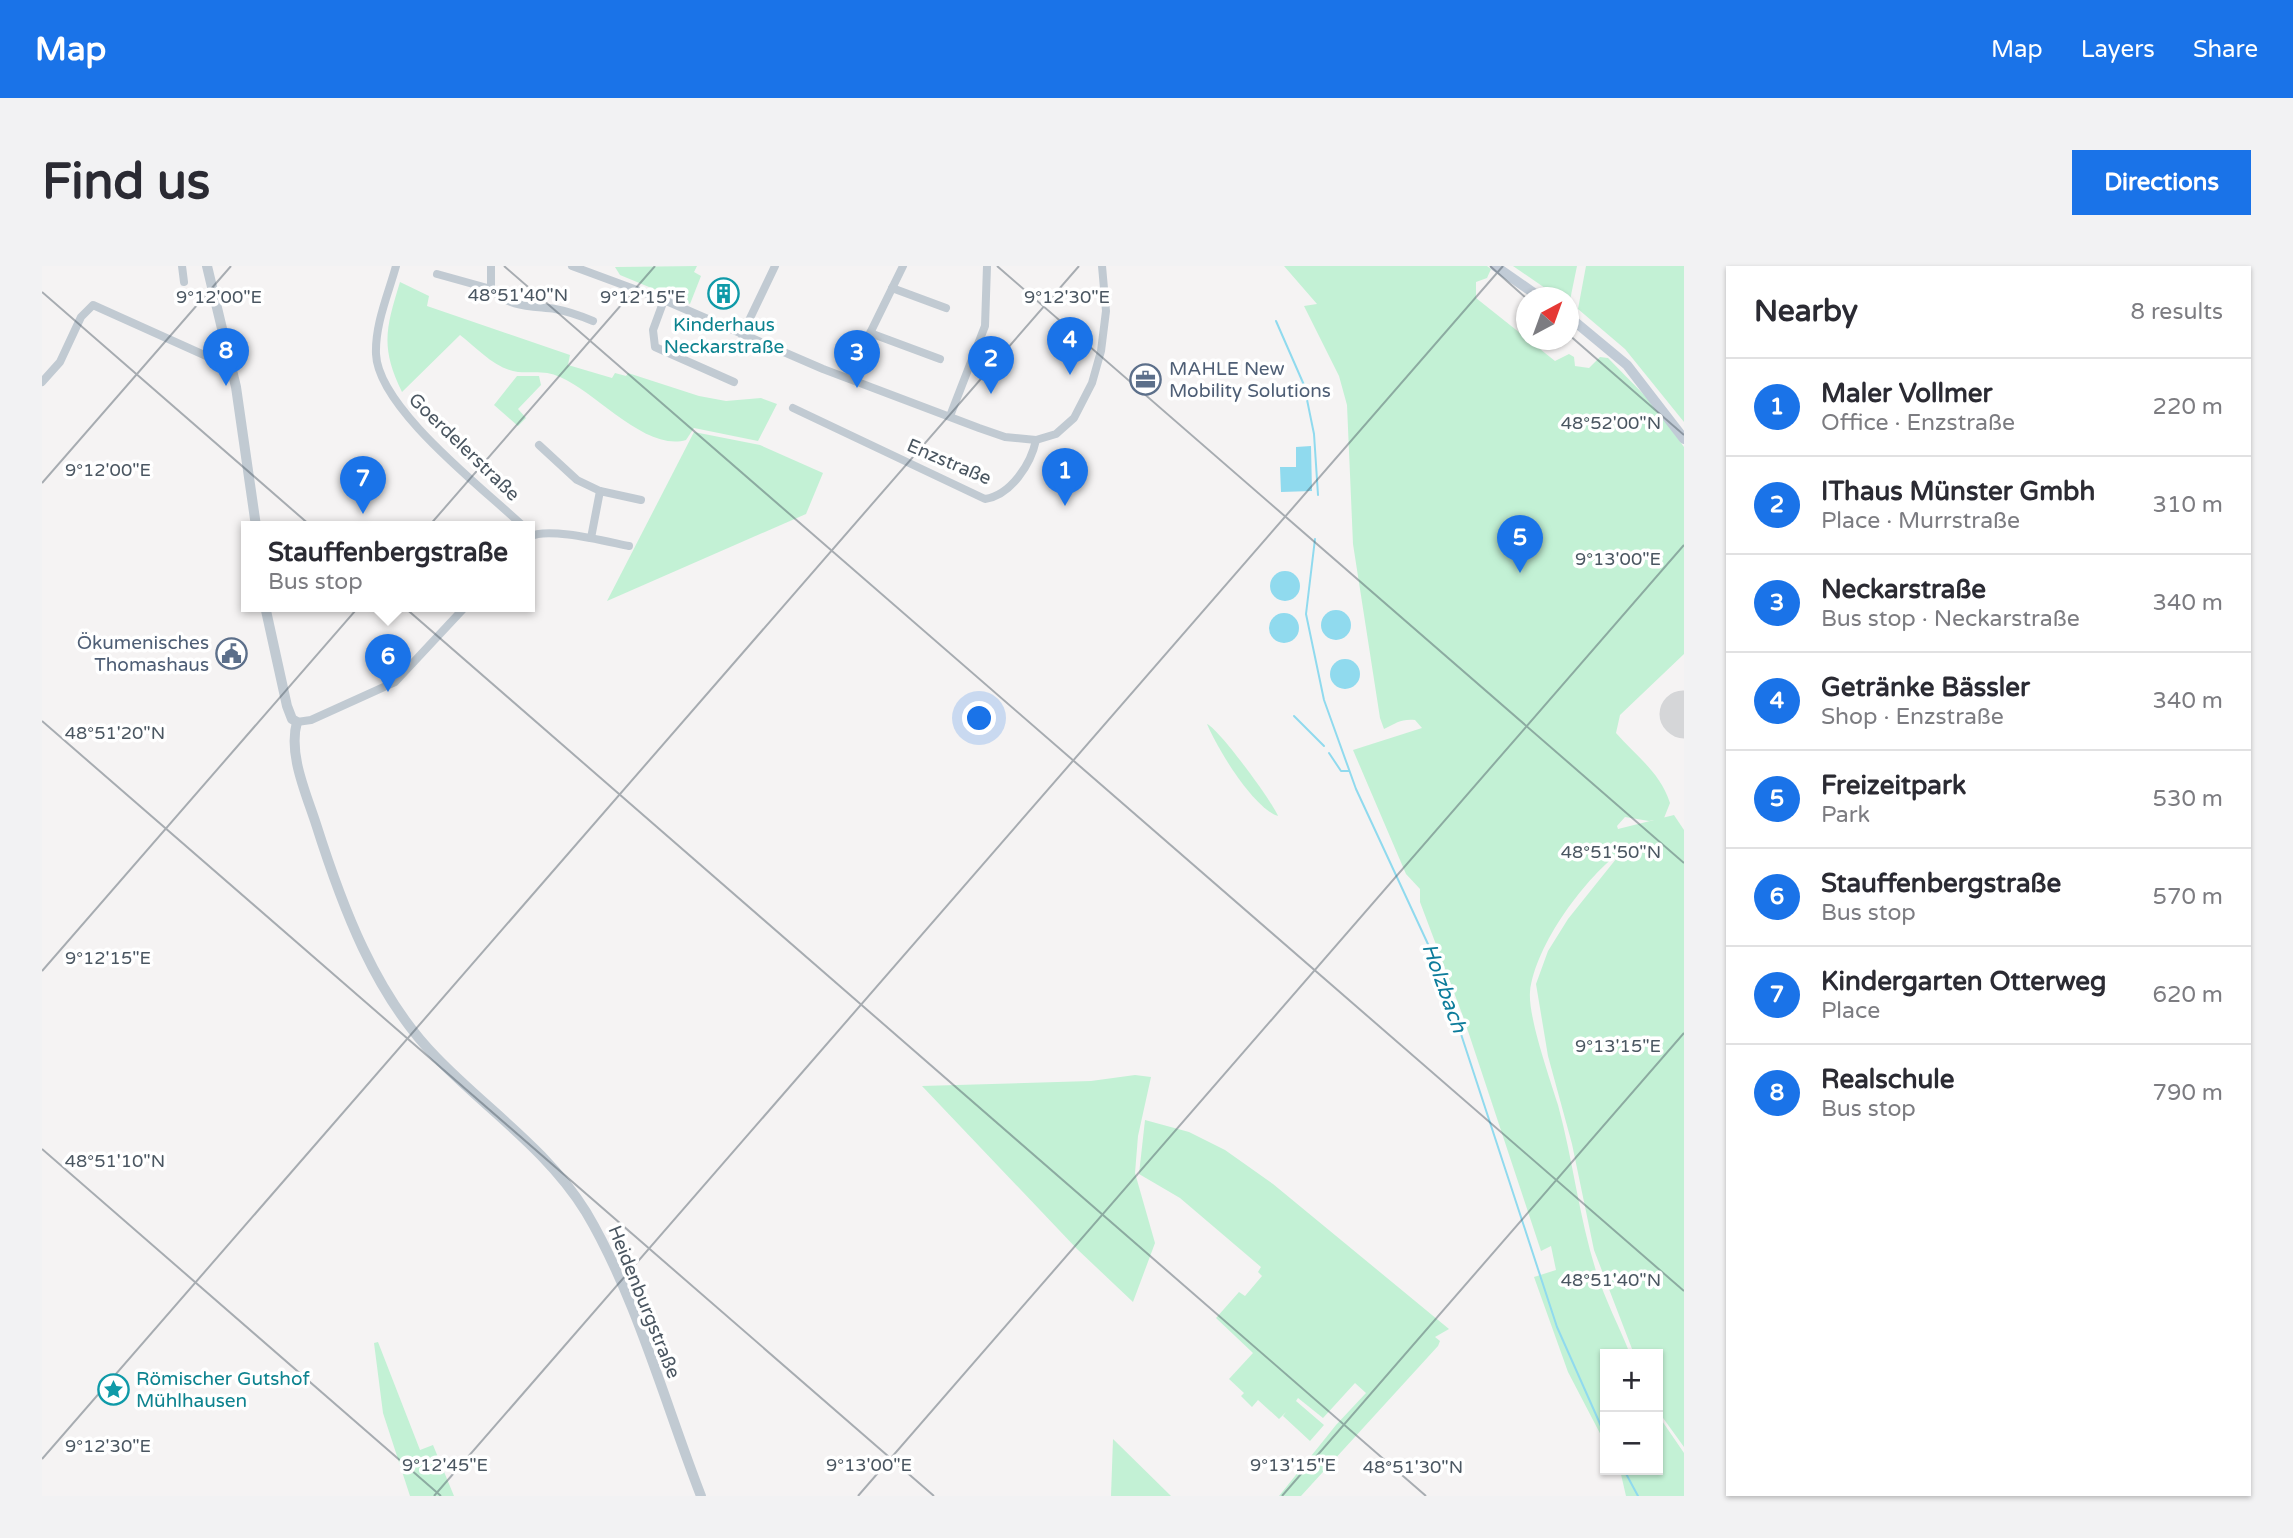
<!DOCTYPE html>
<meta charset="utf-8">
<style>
body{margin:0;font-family:"Varela Round",sans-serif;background:#f2f2f3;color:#2b2b33}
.controls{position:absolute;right:21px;bottom:21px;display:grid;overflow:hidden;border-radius:0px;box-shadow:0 2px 5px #0004}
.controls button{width:63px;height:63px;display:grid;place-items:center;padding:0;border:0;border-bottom:2px solid #e1e1e2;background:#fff;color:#2b2b33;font:35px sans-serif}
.compass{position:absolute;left:1474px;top:21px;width:63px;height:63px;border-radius:50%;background:#fff;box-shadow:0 2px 5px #0004;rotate:41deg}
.you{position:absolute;left:938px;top:453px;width:24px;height:24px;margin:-18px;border:5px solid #fff;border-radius:50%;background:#1a73e8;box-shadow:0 0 0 10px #1a73e833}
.badge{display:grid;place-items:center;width:46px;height:46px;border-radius:50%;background:#1a73e8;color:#fff;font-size:23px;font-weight:700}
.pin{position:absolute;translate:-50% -58px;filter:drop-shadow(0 2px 4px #0008)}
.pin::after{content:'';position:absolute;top:37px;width:24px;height:21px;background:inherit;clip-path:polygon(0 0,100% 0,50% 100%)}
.popup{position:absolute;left:199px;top:255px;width:294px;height:91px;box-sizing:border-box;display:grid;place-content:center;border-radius:0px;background:#fff;filter:drop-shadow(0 2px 5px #0005);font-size:23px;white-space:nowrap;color:#7c7c81}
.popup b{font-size:26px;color:#2b2b33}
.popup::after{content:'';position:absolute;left:50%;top:100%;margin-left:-14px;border:14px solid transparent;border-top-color:#fff}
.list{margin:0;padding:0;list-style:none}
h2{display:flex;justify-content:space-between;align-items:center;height:91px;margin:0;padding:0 28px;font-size:30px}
h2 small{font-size:23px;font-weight:400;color:#7c7c81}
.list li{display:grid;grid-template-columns:46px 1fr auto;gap:21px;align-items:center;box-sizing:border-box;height:98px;padding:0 28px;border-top:2px solid #e1e1e2}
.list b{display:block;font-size:26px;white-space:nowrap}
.list p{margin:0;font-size:23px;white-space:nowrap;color:#7c7c81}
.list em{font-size:23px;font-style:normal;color:#7c7c81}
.map{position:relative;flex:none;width:1642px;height:1230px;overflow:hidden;border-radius:0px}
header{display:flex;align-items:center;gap:42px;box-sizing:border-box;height:98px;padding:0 35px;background:#1a73e8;color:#fff}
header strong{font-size:33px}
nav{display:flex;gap:38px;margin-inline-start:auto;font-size:24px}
.intro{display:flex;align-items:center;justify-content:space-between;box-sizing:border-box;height:168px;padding:0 42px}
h1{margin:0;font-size:49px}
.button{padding:18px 32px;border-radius:0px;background:#1a73e8;color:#fff;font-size:24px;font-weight:700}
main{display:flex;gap:42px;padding:0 42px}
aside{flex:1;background:#fff;border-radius:0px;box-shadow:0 2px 5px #0004}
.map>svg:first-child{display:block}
.green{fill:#c3f1d5}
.water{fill:#90daee}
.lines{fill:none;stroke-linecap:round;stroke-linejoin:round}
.stream{stroke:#90daee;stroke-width:2}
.runway{stroke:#d5d6d8;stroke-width:47}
.minor{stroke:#c1cad2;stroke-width:8}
.tertiary{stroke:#c1cad2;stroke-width:10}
.secondary{stroke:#c1cbd6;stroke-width:10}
.ticks{fill:none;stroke:#4a5661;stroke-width:2;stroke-opacity:0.45}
.labels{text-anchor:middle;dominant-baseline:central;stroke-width:7;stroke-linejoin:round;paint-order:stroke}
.culture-label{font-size:19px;fill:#0d838f;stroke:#fff}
.service-label{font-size:19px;fill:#4e5e75;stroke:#fff;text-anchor:start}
.street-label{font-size:19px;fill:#4a5661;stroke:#fff}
.water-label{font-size:21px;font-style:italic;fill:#0c7c9b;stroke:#fff}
.ticks-label{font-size:18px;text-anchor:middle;fill:#4a5661;stroke:#fff;stroke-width:7;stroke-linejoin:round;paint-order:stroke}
</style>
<header>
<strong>Map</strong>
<nav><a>Map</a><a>Layers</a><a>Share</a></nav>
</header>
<div class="intro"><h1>Find us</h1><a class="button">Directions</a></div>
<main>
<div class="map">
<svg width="1642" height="1230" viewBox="0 0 1642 1230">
<rect width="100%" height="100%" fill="#f5f3f3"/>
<g class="green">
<polygon points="655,0 652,6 659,10 648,38 578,9 573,1"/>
<path d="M1242,0h203l4,3 -4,9 -11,4v16l79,63 14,-7 5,3 1,9 14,2 11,-11 8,1 44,45 32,44v207l-64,61 -4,18c21,24 44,39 54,70l-6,15 -15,3 -24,-4 -8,9 1,3 56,-14 10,15v617l-26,-36v-57h-24l-40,-104 -22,-106 -24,-88 -12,-72 12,-33 20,-32 56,-70c-38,27 -89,96 -94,143 -2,25 20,87 28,113 15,55 21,112 38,166 9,29 23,55 34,83h-25v89l-37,-71 -34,-95 22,-7 -5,-24 -10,5 -77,-232 -44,-117v-13l-14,-15 -53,-124 69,-22 -7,-8c-15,-1 -18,3 -31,9l-4,-11 -27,-174 -6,-139 -8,-29 -35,-70 13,-2z"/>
<polygon points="1471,0 1535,0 1527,39 1526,32 1516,31"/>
<polygon points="1544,0 1642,0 1642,156 1583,83 1536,43"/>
<path d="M358,16l29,14 -2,10 143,49 -2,10 44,13 3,-5 11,3 2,-3 71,23 27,5 35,-3 16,6 -19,37 -64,-13 -8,12c-40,12 -90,-48 -126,-63 -14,-7 -27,-4 -42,-5 -23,-3 -41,-24 -58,-37l-58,57c-22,-45 -16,-64 -2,-110z"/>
<polygon points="475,110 497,110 499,119 476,143 484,152 476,160 452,139"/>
<polygon points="652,166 718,179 781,207 764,248 565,335"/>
<path d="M1165,458c11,4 65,77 71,92 -25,-8 -61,-68 -71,-92z"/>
<polygon points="1093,809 1109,811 1096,870 1093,907 1113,977 1091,1036 1035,983 880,820 1049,815"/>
<polygon points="1103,854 1147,866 1183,884 1231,918 1407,1063 1393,1071 1398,1075 1396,1080 1259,1230 1237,1230 1294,1159 1324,1127 1313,1117 1281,1152 1256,1132 1254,1135 1282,1159 1268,1175 1241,1150 1244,1146 1237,1153 1216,1134 1210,1141 1199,1130 1202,1127 1187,1113 1211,1087 1174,1052 1197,1026 1203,1030 1220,1010 1216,1006 1219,1001 1138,932 1097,908"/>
<polygon points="336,1076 378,1184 391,1179 412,1230 368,1230 341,1147 332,1077"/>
<polygon points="1616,1149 1642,1187 1642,1230 1584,1230 1578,1204 1616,1204"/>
<polygon points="1071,1173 1129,1230 1069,1230"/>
</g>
<g class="water">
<polygon points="1269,180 1270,225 1239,226 1238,201 1254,201 1254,181"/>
<circle cx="1243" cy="320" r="15"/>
<circle cx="1294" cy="359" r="15"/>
<circle cx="1242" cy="362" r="15"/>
<circle cx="1303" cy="408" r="15"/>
</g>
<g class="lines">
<g class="stream">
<polyline points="1234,55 1262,119 1272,168 1276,229"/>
<polyline points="1273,273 1264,348 1282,434 1314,523 1398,704 1515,1061 1563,1169"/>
<polyline points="1252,450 1282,480"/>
<polyline points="1287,487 1299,505 1307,505"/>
<polyline points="1582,1204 1596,1230"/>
</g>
<polyline class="runway" points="1641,448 1642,449"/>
<g class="minor">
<polyline points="140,0 142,16"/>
<path d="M354,0c-8,29 -21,58 -20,88 2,54 108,135 147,172"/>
<path d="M449,0v23c17,19 43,17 64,20 12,2 26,7 38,12"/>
<polyline points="530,0 622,34 781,103 937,162 963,171 994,174 1014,168 1032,152 1050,117 1059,85 1064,45 1060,0"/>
<polyline points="395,8 449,23"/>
<polyline points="850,22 904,42"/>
<polyline points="622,34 611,64 613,81 692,116"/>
<polyline points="828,67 898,93"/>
<polyline points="700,69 733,0"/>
<polyline points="806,112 861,0"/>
<polyline points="0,116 18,96 39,51 51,39 171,93 188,93"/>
<path d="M751,142l192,91c26,-4 46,-35 51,-59"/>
<polyline points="908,150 943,60 945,0"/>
<polyline points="497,179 535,214 558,225"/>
<path d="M488,271c16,-11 78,5 99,9"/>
<polyline points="549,272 558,225 599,234"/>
<polyline points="255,456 269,454 353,416 424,340"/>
</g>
<g class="tertiary">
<polyline points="165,0 194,121 214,260"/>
<path d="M223,340l22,100 5,13 5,3c-9,32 9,71 19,102 26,82 59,171 120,233 50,52 111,92 150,155 49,82 80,194 115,284"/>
</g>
<g class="secondary">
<polyline points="1453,0 1499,32"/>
<polyline points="1526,50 1585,99 1642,173"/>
</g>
</g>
<path class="ticks" d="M462,0l1180,1025M955,0l687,597M1448,0l36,32M0,26l1384,1204M1526,68l116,101M0,217l189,-217M0,455l892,775M0,705l613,-705M0,883l399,347M0,1193l1037,-1193M392,1230l1069,-1230M816,1230l826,-951M1240,1230l402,-463"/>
<defs>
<symbol id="building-ring" viewBox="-11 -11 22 22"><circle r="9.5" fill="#fff" stroke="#0f9aa8" stroke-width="1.5"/><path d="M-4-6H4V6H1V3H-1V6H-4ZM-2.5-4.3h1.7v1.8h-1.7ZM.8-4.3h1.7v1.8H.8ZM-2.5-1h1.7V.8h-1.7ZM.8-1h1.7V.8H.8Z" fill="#0f9aa8"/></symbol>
<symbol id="office-ring" viewBox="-11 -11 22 22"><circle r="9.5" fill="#fff" stroke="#5c6f8a" stroke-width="1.5"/><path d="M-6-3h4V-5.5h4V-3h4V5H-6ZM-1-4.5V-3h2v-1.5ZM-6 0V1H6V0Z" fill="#5c6f8a"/></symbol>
<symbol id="civic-ring" viewBox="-11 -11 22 22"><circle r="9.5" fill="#fff" stroke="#5c6f8a" stroke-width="1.5"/><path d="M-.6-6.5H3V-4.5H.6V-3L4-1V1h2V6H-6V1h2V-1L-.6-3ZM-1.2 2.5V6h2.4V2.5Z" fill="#5c6f8a"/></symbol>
<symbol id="sight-ring" viewBox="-11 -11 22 22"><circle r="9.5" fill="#fff" stroke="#0f9aa8" stroke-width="1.5"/><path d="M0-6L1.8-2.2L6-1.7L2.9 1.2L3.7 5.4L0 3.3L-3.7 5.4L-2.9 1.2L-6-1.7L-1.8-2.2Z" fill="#0f9aa8"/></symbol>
</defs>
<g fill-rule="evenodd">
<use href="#building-ring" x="664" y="10" width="35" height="35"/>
<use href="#office-ring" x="1086" y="96" width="35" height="35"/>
<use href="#civic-ring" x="172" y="370" width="35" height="35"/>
<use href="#sight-ring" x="54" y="1106" width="35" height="35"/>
</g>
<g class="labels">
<g class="culture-label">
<text x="682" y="59">Kinderhaus<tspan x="682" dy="22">Neckarstraße</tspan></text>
<text x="94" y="1113" text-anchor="start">Römischer Gutshof<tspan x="94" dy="22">Mühlhausen</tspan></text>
</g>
<g class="service-label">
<text x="1127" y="103">MAHLE New<tspan x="1127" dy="22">Mobility Solutions</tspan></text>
<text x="167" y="377" text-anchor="end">Ökumenisches<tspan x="167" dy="22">Thomashaus</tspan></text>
</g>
<g class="street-label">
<text transform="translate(422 181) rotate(44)">Goerdelerstraße</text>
<text transform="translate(907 196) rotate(23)">Enzstraße</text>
<text transform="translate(602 1036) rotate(68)">Heidenburgstraße</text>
</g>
<g class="water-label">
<text transform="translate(1402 722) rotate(70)">Holzbach</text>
</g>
</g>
<g class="ticks-label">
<text x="476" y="35">48°51'40"N</text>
<text x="177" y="37">9°12'00"E</text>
<text x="601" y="37">9°12'15"E</text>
<text x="1025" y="37">9°12'30"E</text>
<text x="1569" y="163">48°52'00"N</text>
<text x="66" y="210">9°12'00"E</text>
<text x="1576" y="299">9°13'00"E</text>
<text x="73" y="473">48°51'20"N</text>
<text x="1569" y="592">48°51'50"N</text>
<text x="66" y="698">9°12'15"E</text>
<text x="1576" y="786">9°13'15"E</text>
<text x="73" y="901">48°51'10"N</text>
<text x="1569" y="1020">48°51'40"N</text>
<text x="66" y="1186">9°12'30"E</text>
<text x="403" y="1205">9°12'45"E</text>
<text x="827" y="1205">9°13'00"E</text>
<text x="1251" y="1205">9°13'15"E</text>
<text x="1371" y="1207">48°51'30"N</text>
</g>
</svg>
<div class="controls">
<button>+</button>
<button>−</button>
</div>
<svg class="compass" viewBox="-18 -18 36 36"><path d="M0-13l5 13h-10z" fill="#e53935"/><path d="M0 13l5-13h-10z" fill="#7c7c81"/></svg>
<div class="you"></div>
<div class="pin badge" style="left:1023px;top:240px">1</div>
<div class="pin badge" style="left:949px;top:128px">2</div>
<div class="pin badge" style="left:815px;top:122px">3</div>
<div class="pin badge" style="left:1028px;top:109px">4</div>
<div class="pin badge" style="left:1478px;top:307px">5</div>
<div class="pin badge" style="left:346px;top:426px">6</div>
<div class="popup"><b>Stauffenbergstraße</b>Bus stop</div>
<div class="pin badge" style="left:321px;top:248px">7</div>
<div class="pin badge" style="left:184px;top:120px">8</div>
</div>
<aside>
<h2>Nearby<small>8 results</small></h2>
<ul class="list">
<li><span class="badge">1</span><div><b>Maler Vollmer</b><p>Office · Enzstraße</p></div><em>220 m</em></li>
<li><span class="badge">2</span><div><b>IThaus Münster Gmbh</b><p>Place · Murrstraße</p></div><em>310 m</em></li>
<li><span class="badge">3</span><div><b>Neckarstraße</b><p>Bus stop · Neckarstraße</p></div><em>340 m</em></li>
<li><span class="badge">4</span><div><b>Getränke Bässler</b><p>Shop · Enzstraße</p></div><em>340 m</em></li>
<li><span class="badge">5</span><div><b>Freizeitpark</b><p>Park</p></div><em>530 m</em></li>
<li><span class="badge">6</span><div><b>Stauffenbergstraße</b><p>Bus stop</p></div><em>570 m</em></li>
<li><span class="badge">7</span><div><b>Kindergarten Otterweg</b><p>Place</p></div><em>620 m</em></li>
<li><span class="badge">8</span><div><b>Realschule</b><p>Bus stop</p></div><em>790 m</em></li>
</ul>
</aside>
</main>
